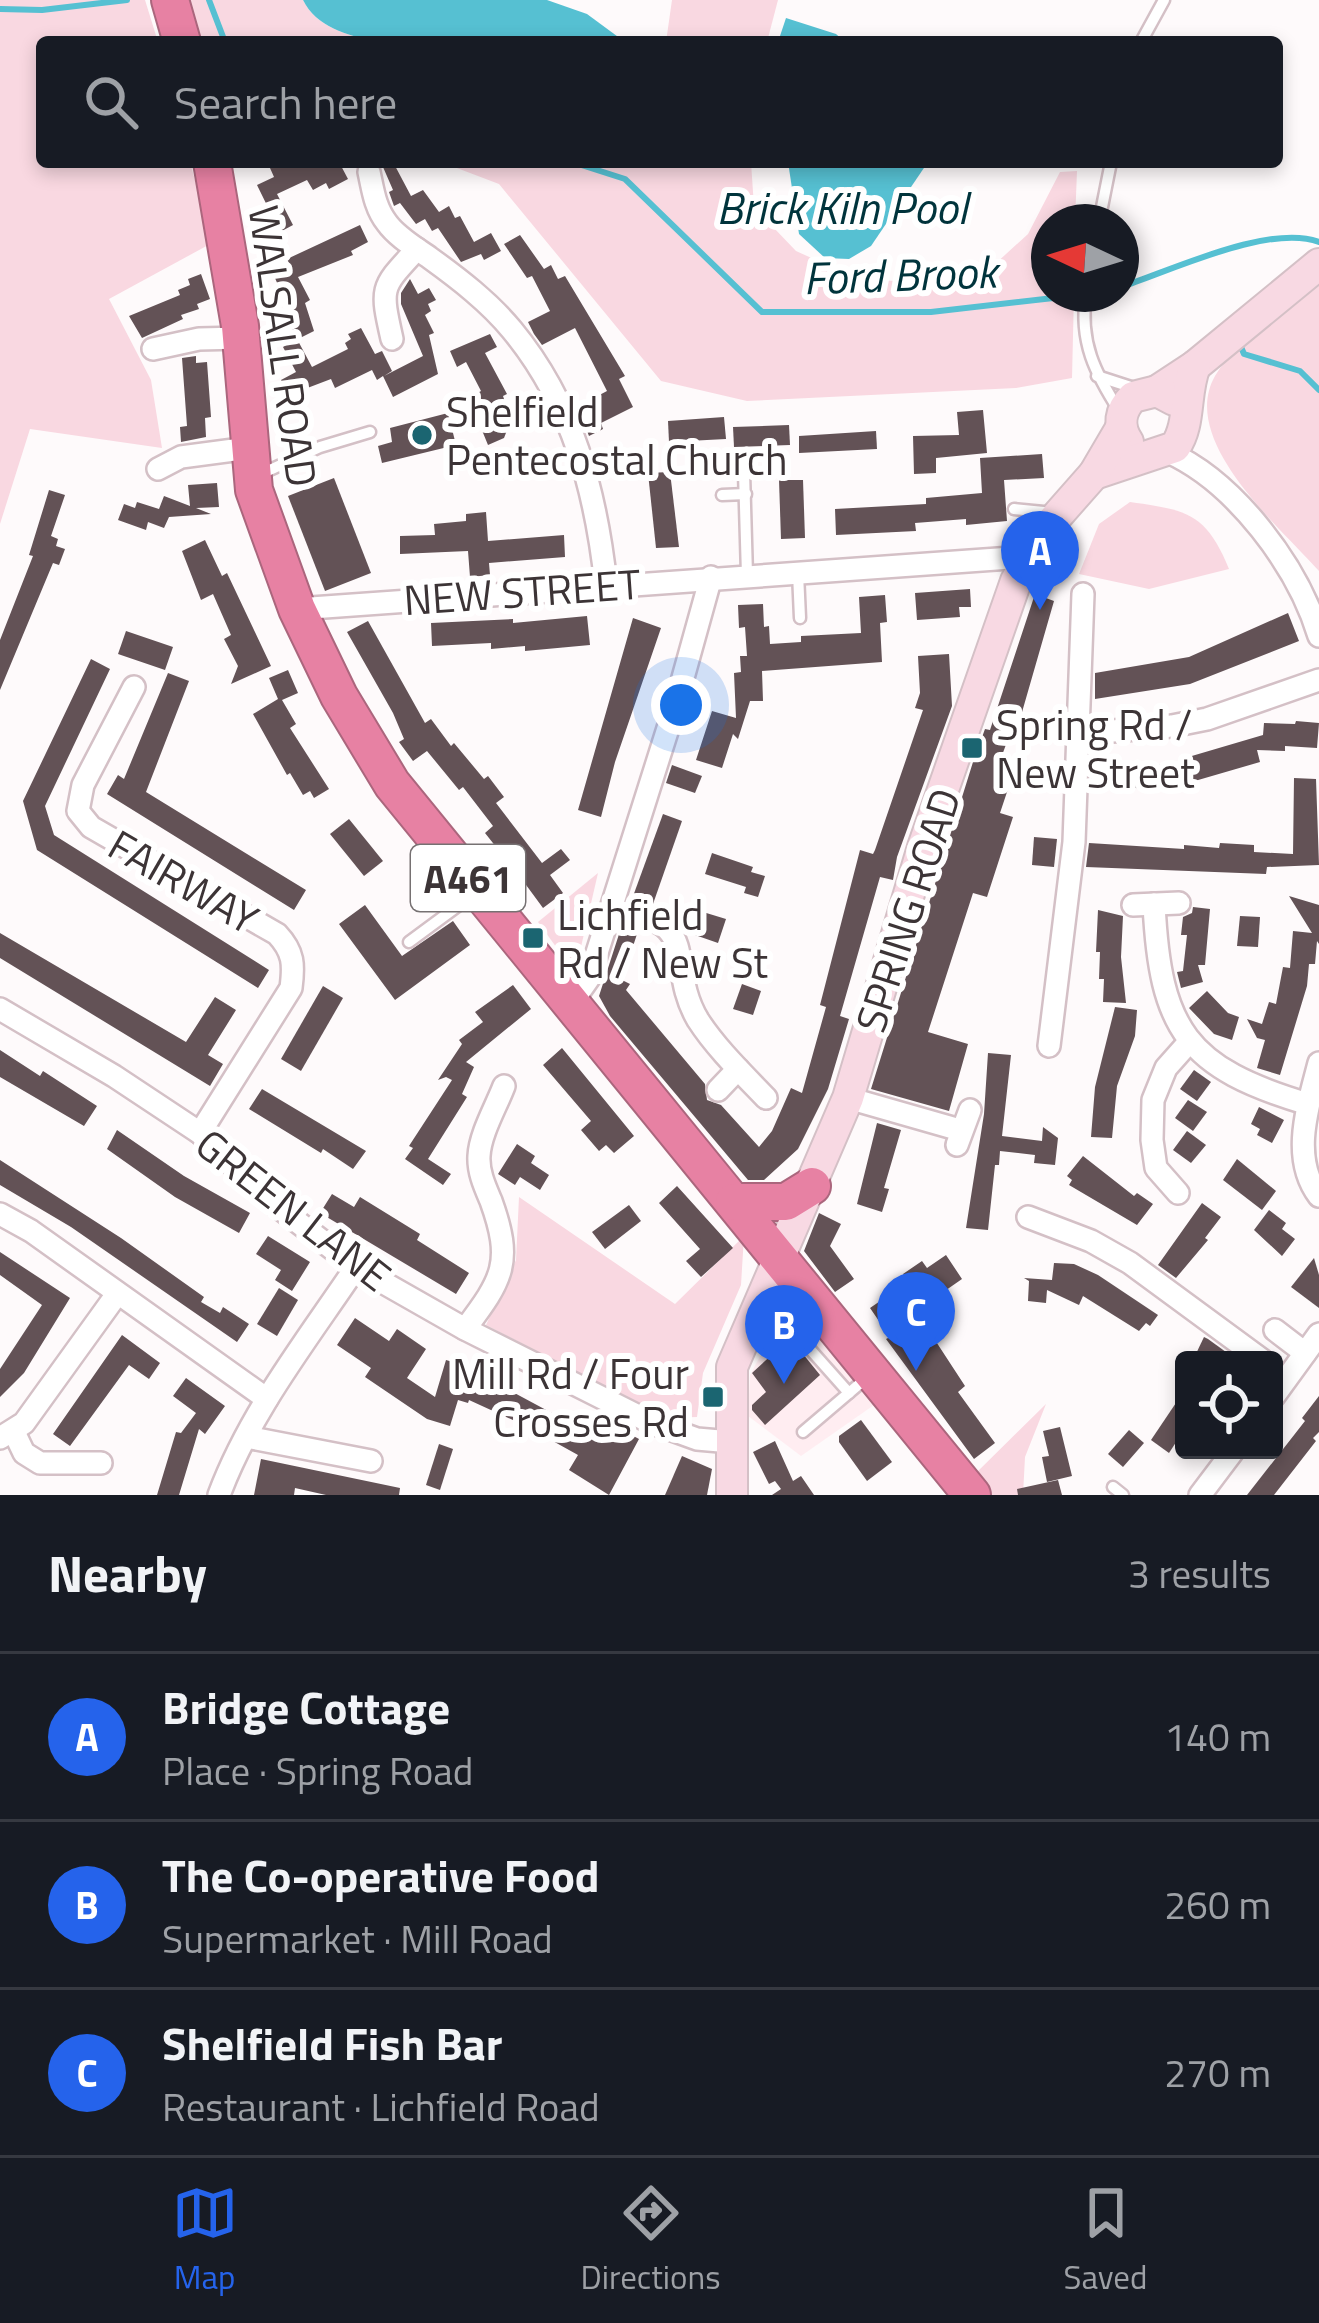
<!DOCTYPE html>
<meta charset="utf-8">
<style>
body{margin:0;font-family:"Titillium Web",sans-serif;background:#242831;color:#f1f3f6}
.controls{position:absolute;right:36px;bottom:36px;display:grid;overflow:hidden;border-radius:12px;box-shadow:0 6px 18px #0003}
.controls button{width:108px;height:108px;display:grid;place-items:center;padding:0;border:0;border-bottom:3px solid #363941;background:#171b24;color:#f1f3f6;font:60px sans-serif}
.compass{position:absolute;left:1031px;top:204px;width:108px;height:108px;border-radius:50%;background:#171b24;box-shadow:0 6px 18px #0003;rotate:274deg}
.you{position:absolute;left:681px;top:705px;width:42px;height:42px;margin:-30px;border:9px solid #fff;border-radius:50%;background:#1a73e8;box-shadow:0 0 0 18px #1a73e833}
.badge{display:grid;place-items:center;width:78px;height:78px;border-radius:50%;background:#2563eb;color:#fff;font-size:39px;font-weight:700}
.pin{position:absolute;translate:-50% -99px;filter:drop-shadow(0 3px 6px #0008)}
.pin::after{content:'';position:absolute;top:63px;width:42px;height:36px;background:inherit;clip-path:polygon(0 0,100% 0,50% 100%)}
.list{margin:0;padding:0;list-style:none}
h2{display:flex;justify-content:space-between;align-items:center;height:156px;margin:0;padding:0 48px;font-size:51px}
h2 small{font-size:39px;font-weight:400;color:#9ea1a6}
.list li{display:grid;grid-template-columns:78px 1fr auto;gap:36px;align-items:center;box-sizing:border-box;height:168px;padding:0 48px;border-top:3px solid #363941}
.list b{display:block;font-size:45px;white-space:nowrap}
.list p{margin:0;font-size:39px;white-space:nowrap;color:#9ea1a6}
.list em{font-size:39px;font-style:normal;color:#9ea1a6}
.icon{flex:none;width:66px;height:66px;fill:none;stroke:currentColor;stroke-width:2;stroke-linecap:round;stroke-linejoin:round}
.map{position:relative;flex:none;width:1319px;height:1495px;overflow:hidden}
.search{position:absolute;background:#171b24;box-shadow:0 6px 18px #0003;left:36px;right:36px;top:36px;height:132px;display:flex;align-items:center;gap:30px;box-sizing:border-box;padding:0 42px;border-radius:12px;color:#9ea1a6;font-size:45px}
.sheet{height:660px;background:#171b24}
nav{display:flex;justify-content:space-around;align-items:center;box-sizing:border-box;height:168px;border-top:3px solid #363941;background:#171b24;font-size:33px;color:#9ea1a6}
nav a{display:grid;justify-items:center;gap:6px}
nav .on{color:#2563eb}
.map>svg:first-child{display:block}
.built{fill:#ffedf1}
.green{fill:#f9d8e1}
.water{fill:#56c0d2}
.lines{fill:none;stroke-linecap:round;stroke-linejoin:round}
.stream{stroke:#56c0d2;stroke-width:6}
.building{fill:#635256}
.lane-casing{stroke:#d4c0c6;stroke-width:15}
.street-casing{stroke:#d4c0c6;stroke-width:26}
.secondary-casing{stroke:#d4c0c6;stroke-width:34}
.highway-casing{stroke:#ab667d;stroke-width:40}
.lane{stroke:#fff;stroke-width:10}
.street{stroke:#fff;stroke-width:21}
.secondary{stroke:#f8d9e3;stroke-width:30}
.highway{stroke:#e781a3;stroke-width:36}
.poi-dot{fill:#1b6571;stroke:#fff;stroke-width:4.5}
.labels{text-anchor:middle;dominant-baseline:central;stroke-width:12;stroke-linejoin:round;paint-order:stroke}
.shield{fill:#fff;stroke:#767172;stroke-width:3}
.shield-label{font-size:39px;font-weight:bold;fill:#3c3436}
.street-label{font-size:42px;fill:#3c3436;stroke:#fff}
.poi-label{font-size:42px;fill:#3c3436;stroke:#fff;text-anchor:start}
.water-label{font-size:45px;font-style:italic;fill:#00343c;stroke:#fff}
</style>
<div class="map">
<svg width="1319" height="1495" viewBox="0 0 1319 1495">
<rect width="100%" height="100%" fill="#fefafb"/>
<polygon class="built" points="785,1321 805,1322 874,1405 801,1456 748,1416 750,1375 770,1338"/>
<g class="green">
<polygon points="0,0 145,0 158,42 42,42 42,162 190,162 212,243 109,299 151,380 162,448 30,429 0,524"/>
<path d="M185,0h118c13,27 44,35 73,42h-177z"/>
<polygon points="672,0 778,0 767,42 666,42"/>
<polygon points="441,162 751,162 754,207 796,251 858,279 972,285 1028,234 1060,172 1077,171 1075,222 1049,222 1049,294 1074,294 1072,378 1016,388 747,401 661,381 499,184"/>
<path d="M1319,281v290c-39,-44 -141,-130 -104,-195 20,-34 73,-69 104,-95z"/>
<path d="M1130,502c57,8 76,11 99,67l-80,20 -70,-15 20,-50z"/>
<polygon points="598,873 575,973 538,922"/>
<polygon points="519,1197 675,1304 744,1236 741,1285 703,1373 697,1417 666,1418 486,1325 516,1260"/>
<polygon points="1046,1404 1025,1457 1023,1495 991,1495 975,1474"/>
</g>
<g class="water">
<path d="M303,0h244l40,14 38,28h-249c-29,-7 -60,-15 -73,-42z"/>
<polygon points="786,18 836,34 845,42 778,42"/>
<polygon points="788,162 928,162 871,246 849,259 825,258 799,234"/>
</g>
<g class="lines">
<g class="stream">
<polyline points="209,0 225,42"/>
<polyline points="0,9 42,10 127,0"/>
<polyline points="572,162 625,179 762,312 931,312 1071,296"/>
<path d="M1121,287c49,-16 149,-64 198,-45"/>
<polyline points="1241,347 1244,354 1300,371 1319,390"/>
</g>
</g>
<g class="building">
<polygon points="284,162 339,162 348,179 329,189 326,183 313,190 307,180 277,194 293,225 280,232 257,185 274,177 270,168"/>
<polygon points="393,162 411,196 423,190 439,212 449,206 455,218 460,216 474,242 491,233 501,251 484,260 481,254 461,262 438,228 432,231 425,219 416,224 400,203 394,206 389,192 393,190 383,167"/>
<polygon points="360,225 368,242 351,251 353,255 298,277 310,300 305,303 314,331 292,342 286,329 292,327 285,313 289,311 275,278 292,269 287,259"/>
<polygon points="520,235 544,269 551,265 558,279 565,276 625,376 619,379 633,407 601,423 603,429 589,436 580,413 593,406 590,400 607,391 575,328 542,345 534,334 528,322 550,311 532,276 527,278 504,244"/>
<polygon points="201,274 210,299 197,304 199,309 181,315 183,319 142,338 129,316 180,295 178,290 190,285 188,279"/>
<polygon points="410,279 418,294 429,288 436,300 428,304 431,311 425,315 434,333 429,335 438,374 393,397 383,376 377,380 372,370 335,388 331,379 289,395 281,380 296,372 283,347 297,339 312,367 348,349 345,343 351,339 348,334 361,328 375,354 382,351 392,371 384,376 423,356 401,304 401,293"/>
<polygon points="490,334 497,347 485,353 507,394 503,396 511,420 504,438 488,445 479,423 484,422 476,394 481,391 466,362 457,367 450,351"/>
<polygon points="196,356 196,363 207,362 211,417 205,418 206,437 181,442 180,427 187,426 182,358"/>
<polygon points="983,410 987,453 936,458 936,473 914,474 913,436 959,435 957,412"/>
<polygon points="448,413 456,445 382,463 378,446 392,442 390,428"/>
<polygon points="724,417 726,439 669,442 668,421"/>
<polygon points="789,425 790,445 734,447 733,427"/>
<polygon points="876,431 877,449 799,453 799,436"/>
<polygon points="1042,454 1044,478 1004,480 1007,521 966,525 966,519 915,523 916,531 836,535 835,509 926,504 926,498 982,493 980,458"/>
<polygon points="670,472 679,547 656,548 648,473"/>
<polygon points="334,478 371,573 325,591 288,496"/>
<polygon points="779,480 803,480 805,538 781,539"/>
<polygon points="217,483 219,507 196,508 211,514 169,517 164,528 148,522 146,530 118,520 124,504 135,508 137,502 159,509 164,496 190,506 188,485"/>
<polygon points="49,490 65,495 51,536 58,539 56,546 65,549 59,565 53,563 0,690 0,640 33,556 29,555"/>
<polygon points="486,512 488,541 564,535 565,557 489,563 490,575 470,577 468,551 400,554 400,536 435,535 434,524 466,521 466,514"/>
<polygon points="205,540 222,576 227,573 271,666 231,684 238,666 224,639 231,635 213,594 201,600 182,551"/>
<polygon points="970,589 971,607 959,607 960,617 917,620 915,593"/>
<polygon points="1035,594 1054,601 1016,733 1011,731 994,777 996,782 1009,786 1000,813 1013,817 987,897 973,893 928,1032 968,1044 949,1111 871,1089 973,762 985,729 990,730"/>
<polygon points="885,595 887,622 880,623 882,662 762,671 763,701 750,701 738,739 733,734 722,768 696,760 712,711 736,718 734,673 741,672 740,656 747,656 745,627 739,628 738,605 763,604 764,627 769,626 770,644 801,642 801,636 861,633 859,597"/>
<polygon points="1288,613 1299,641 1190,684 1095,699 1095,673 1189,657"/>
<polygon points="587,616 590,645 525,651 525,646 491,649 491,643 432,646 431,623 513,619 513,623"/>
<polygon points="633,618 661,628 615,762 601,817 578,810"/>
<polygon points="368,621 425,723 431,719 451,746 454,743 484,779 488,776 504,797 496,803 542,863 561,849 570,860 550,875 563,893 543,908 518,874 514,877 505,864 508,862 485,833 493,826 463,787 459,790 427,751 413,761 399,742 404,739 393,713 347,632"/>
<polygon points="126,631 173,647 165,670 118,654"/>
<polygon points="949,654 952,706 897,857 893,880 880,877 840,1016 849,1019 828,1089 798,1149 764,1180 748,1180 610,1016 599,996 621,928 638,931 622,980 630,984 626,990 705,1084 707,1100 721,1105 759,1147 772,1131 791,1088 802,1093 826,1007 820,1005 860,850 873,854 875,850 923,710 915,708 920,693 918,656"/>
<polygon points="91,659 110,669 45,806 54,835 269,970 258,988 37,850 23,801"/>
<polygon points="288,670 298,693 282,700 296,724 290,728 329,789 314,798 310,791 303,795 290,773 287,775 253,714 278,699 269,678"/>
<polygon points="168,673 189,681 146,792 306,890 294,910 107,794 118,775 124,779"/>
<polygon points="1296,721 1319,723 1317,748 1285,746 1285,751 1257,750 1260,762 1181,785 1180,791 1091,785 1092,762 1186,765 1185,758 1263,735 1264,723 1295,724"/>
<polygon points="672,765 702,776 695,793 666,783"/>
<polygon points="1294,778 1316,779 1319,865 1267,867 1266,874 1086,867 1089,843 1184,849 1184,845 1219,848 1220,843 1254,845 1254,852 1293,854"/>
<polygon points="663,814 682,821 653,904 632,899"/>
<polygon points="349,819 383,861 364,876 330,834"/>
<polygon points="1034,837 1057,839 1054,867 1032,865"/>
<polygon points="712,853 753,867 751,872 765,876 758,897 744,893 746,887 705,874"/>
<polygon points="1289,896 1319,905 1319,944 1317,941 1315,964 1309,964 1307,986 1280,1075 1257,1068 1265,1040 1257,1038 1247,1019 1262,1024 1269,1002 1276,1004 1283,967 1290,968 1293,931 1312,933"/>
<polygon points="365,905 402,956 453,921 470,945 395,1000 339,924"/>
<polygon points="1193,907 1210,909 1205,965 1198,965 1203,982 1181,988 1177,972 1183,971 1187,935 1181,935 1183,917 1192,913"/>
<polygon points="1098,910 1123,916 1121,957 1126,1003 1103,1002 1104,979 1099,979 1100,952 1096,952"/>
<polygon points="703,912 726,919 718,943 695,935"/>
<polygon points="1240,916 1260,917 1258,947 1237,946"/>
<polygon points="0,933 186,1042 215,997 236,1010 208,1055 223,1064 210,1086 0,958"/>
<polygon points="742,984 761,991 753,1015 733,1009"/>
<polygon points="513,985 531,1009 466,1062 474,1067 462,1094 467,1097 428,1159 451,1174 443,1185 405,1159 413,1148 409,1146 452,1080 446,1077 438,1080 462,1044 459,1040 483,1022 475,1012"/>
<polygon points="323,986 343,998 301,1071 281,1059"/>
<polygon points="1207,991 1228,1013 1239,1017 1232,1040 1214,1034 1189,1008"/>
<polygon points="1115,1007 1137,1010 1135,1036 1117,1086 1112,1138 1091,1137 1095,1087"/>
<polygon points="562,1048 634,1136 614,1153 606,1145 599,1151 581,1130 591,1121 543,1065"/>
<polygon points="0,1050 40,1076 43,1071 97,1106 84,1126 0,1077"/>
<polygon points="988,1053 1011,1055 1002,1136 1042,1141 1043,1127 1058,1138 1055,1165 1034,1163 1035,1155 1000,1151 999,1165 995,1165 988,1230 966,1228 984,1114"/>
<polygon points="1194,1070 1211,1082 1197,1101 1180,1089"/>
<polygon points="262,1089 366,1151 353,1169 323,1149 321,1153 249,1109"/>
<polygon points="1188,1100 1207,1112 1193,1131 1175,1118"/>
<polygon points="1259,1107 1284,1120 1272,1143 1257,1135 1260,1129 1251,1124"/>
<polygon points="877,1123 901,1130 884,1188 889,1189 882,1212 857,1204"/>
<polygon points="117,1130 184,1176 250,1213 239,1233 175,1197 107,1149"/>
<polygon points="1187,1131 1206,1145 1191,1163 1173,1150"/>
<polygon points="517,1144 535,1156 531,1163 549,1175 540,1190 520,1177 515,1185 498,1174"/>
<polygon points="1083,1156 1134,1196 1137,1193 1153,1204 1137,1225 1069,1185 1072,1180 1067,1176"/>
<polygon points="1237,1159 1276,1191 1262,1210 1223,1180"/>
<polygon points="0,1160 121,1238 204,1297 201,1302 220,1313 223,1307 249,1324 237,1342 71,1227 0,1185"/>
<polygon points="677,1186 733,1248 701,1277 686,1261 700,1249 659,1203"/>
<polygon points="332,1194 354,1207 360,1197 420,1234 417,1240 469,1273 456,1294 320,1213"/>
<polygon points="1202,1203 1221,1217 1205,1238 1208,1240 1176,1278 1158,1265"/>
<polygon points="629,1205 641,1221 605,1249 592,1232"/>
<polygon points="1269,1210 1286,1223 1282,1229 1295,1239 1282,1256 1254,1230"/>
<polygon points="819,1213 841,1224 830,1246 854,1279 835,1292 804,1251"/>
<polygon points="268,1236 310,1262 292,1291 275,1280 281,1270 256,1254"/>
<polygon points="0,1252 70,1298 24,1373 0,1397 0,1369 42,1305 0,1275"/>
<polygon points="946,1255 962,1279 916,1311 965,1386 958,1392 995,1443 974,1459 886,1339 890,1337 870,1308 908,1282 903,1274 922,1261 927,1268"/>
<polygon points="1314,1258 1319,1275 1319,1308 1291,1287"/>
<polygon points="1054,1263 1074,1264 1098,1275 1158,1315 1150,1326 1146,1323 1139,1331 1083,1296 1079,1305 1047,1290 1046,1303 1028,1301 1029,1281 1024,1278 1052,1280"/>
<polygon points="279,1288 298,1300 277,1336 257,1324"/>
<polygon points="355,1318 389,1341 397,1329 426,1349 407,1378 435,1397 446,1360 463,1365 460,1373 496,1383 589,1433 598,1417 639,1439 609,1495 569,1470 578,1455 524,1425 469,1400 468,1403 458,1400 450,1426 427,1419 365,1377 371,1368 337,1345"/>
<polygon points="122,1335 160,1363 149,1379 129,1365 70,1446 53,1434"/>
<polygon points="1204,1337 1208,1339 1237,1360 1193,1360"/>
<polygon points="790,1338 820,1375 765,1425 752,1410 752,1405 766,1392 752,1373"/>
<polygon points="186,1378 225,1406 205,1434 199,1429 179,1495 157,1495 176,1432 181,1433 196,1413 173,1396"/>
<polygon points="1184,1391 1184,1430 1169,1453 1151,1440"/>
<polygon points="1319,1396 1319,1432 1313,1438 1316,1441 1274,1495 1247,1495 1305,1421 1302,1418"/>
<polygon points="861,1420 892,1462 867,1481 839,1442 839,1436"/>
<polygon points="1060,1427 1072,1476 1047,1482 1042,1457 1049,1456 1043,1431"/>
<polygon points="1129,1430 1144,1443 1123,1467 1108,1454"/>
<polygon points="775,1441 793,1481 801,1476 814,1495 772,1495 781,1489 775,1481 769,1484 753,1452"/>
<polygon points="439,1444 453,1449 440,1490 426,1485"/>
<polygon points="682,1456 712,1469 707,1495 665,1495"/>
<polygon points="261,1459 400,1488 399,1495 326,1495 295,1488 294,1495 254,1495"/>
<polygon points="1058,1480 1062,1495 1018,1495 1017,1489"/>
</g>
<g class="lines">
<defs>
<g id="lane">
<polyline points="1141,42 1164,0"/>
<polyline points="1099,222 1111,162"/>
<path d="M1086,294c-7,48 9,79 34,118"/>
<polyline points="1097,376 1134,388"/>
<polyline points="744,472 747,575"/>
<polyline points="261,474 320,447 370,432"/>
<polyline points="722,495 746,494"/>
<polyline points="1014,509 1054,513"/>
<polyline points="798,573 800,618"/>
<polyline points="409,942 474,894"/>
<polyline points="801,1339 849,1393"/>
<polyline points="803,1432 870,1375"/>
<polyline points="1113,1487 1123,1495"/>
</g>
<g id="street">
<path d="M369,172c4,18 6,36 18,51 10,14 29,25 43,35 29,21 59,44 82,72 61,74 84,162 94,255"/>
<path d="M392,339c-12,-53 -11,-51 25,-90"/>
<polyline points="153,349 199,339 241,338"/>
<path d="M1168,452c67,30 130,114 151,184"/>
<polyline points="158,469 181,457 249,448"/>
<polyline points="297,609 1026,557"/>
<path d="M134,687l-51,98 -5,26 13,16 186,107c17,18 17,31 14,54l-91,145"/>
<polyline points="1077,734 1172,726 1207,719 1319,680"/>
<path d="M1154,904c6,126 33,164 154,200"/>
<polyline points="1133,905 1179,903"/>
<path d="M610,911c96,7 54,52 88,109 18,28 45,54 68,78"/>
<polyline points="570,1005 589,978 676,703 711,577"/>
<polyline points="0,1009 114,1076 200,1133 269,1200 356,1267 465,1329 650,1422 697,1439 731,1442"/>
<polyline points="1049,1046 1074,842 1083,594"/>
<path d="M1319,1063c-11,43 -29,95 0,133"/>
<polyline points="718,1090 738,1069"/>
<polyline points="848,1098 960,1130"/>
<polyline points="957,1145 970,1110"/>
<polyline points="1178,1193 1156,1168 1152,1140 1153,1100 1166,1068 1190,1041"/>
<polyline points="0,1214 31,1231 267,1399"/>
<polyline points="1028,1217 1091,1241 1130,1263 1262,1360"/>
<path d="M465,1329c38,-50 48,-67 26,-128 -6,-14 -13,-29 -12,-45 1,-22 17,-49 25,-70"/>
<polyline points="1275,1330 1305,1353"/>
<polyline points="1274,1396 1319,1334"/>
<polyline points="14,1432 24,1453 40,1463 101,1463"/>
<polyline points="246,1437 371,1461"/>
<polyline points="0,1438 24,1423 117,1294"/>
<path d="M219,1495c31,-83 88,-155 137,-228"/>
<polyline points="1200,1495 1234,1450"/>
</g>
<g id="secondary">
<polyline points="1157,391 1195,366 1319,264"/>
<path d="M1128,442c-11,-16 -8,-32 5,-45l24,-6 17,9"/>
<path d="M1094,474l81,-27c16,-23 9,-54 20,-81"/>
<polyline points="732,1495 732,1367 848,1098 923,847 1016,581 1042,533 1094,474 1121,428"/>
</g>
<g id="highway">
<polyline points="170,0 182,42"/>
<polyline points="212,162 240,326 254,490 297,609 339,696 392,784 972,1495"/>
<polyline points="734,1202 786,1202 812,1186"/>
</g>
</defs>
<use href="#lane" class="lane-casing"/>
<use href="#street" class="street-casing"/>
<use href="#secondary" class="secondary-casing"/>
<use href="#highway" class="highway-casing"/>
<use href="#lane" class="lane"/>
<use href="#street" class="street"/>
<use href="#secondary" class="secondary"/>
<use href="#highway" class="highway"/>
</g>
<g class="poi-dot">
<circle cx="422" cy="435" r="12"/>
<rect x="960" y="736" width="24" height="24" rx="6"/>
<rect x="521" y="926" width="24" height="24" rx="6"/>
<rect x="701" y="1385" width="24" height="24" rx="6"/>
</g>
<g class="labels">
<rect class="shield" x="411" y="845" width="114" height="66" rx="9"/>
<g class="shield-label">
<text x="468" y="878">A461</text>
</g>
<g class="street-label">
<text transform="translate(284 346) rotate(82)">WALSALL ROAD</text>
<text transform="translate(522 591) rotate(-4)">NEW STREET</text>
<text transform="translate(184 881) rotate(30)">FAIRWAY</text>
<text transform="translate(907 910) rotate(-72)">SPRING ROAD</text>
<text transform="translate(294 1209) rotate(38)">GREEN LANE</text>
</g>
<g class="poi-label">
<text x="446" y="411">Shelfield<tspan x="446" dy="48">Pentecostal Church</tspan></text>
<text x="996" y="724">Spring Rd /<tspan x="996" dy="48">New Street</tspan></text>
<text x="557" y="914">Lichfield<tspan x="557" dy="48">Rd / New St</tspan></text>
<text x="689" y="1373" text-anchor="end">Mill Rd / Four<tspan x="689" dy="48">Crosses Rd</tspan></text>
</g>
<g class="water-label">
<text x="842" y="207">Brick Kiln Pool</text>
<text transform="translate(900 274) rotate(-2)">Ford Brook</text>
</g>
</g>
</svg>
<div class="controls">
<button><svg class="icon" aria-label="locate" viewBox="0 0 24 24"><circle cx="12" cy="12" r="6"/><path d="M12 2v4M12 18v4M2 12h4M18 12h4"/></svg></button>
</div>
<svg class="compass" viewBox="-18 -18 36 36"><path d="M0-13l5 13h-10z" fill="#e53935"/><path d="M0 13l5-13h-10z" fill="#9ea1a6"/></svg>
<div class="you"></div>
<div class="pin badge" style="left:1040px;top:610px">A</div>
<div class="pin badge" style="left:784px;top:1384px">B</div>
<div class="pin badge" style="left:916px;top:1371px">C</div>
<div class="search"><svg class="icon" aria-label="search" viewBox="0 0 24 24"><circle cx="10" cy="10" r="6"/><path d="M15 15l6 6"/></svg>Search here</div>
</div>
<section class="sheet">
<h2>Nearby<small>3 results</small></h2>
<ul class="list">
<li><span class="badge">A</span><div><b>Bridge Cottage</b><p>Place · Spring Road</p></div><em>140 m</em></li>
<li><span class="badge">B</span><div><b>The Co-operative Food</b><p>Supermarket · Mill Road</p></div><em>260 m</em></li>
<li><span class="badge">C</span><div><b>Shelfield Fish Bar</b><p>Restaurant · Lichfield Road</p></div><em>270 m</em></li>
</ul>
</section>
<nav>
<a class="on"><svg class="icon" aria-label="map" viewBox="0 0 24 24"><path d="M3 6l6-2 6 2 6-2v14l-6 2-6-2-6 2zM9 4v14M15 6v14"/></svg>Map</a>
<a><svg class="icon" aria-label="directions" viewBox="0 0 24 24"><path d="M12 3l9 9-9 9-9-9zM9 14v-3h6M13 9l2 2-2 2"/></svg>Directions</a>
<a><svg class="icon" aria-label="saved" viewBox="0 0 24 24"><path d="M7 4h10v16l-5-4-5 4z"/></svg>Saved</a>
</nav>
